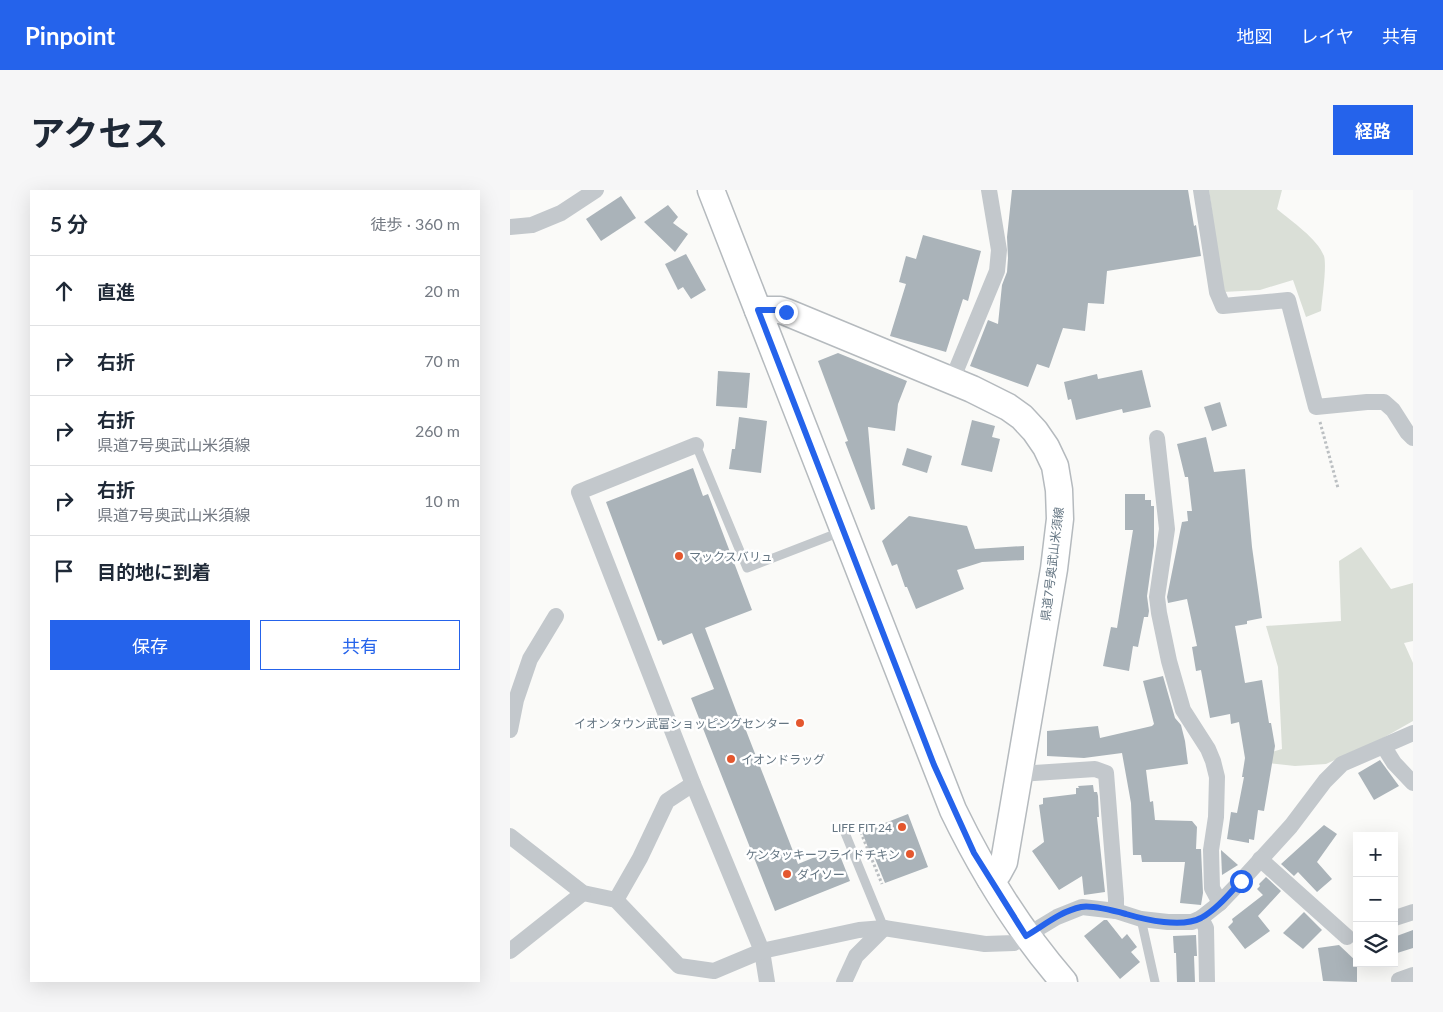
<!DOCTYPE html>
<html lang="ja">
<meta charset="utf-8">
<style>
body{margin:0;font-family:Lato,"Noto Sans JP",sans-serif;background:#f6f6f7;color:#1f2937}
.controls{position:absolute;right:15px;bottom:15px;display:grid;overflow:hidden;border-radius:0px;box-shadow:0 5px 20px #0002}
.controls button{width:45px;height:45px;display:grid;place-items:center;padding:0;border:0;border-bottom:1px solid #e0e1e3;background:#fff;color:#1f2937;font:25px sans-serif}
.stop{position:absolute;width:15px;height:15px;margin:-11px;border:4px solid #2563eb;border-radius:50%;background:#fff}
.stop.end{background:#2563eb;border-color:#fff;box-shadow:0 1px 5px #0008}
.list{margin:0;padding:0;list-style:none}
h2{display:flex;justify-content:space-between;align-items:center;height:65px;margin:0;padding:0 20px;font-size:21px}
h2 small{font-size:16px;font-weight:400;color:#747a83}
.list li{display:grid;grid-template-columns:32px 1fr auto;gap:15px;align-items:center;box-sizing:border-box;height:70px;padding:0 20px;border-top:1px solid #e0e1e3}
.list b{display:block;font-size:19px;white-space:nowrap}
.list p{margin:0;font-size:16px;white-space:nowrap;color:#747a83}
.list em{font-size:16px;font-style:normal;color:#747a83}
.actions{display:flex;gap:10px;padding:15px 20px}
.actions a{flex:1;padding:11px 0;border:1px solid #2563eb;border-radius:0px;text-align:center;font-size:18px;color:#2563eb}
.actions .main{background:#2563eb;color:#fff}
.icon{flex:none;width:28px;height:28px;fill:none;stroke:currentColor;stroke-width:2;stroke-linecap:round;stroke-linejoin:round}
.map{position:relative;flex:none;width:903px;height:792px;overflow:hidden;border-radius:0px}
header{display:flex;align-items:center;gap:30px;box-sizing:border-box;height:70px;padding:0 25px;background:#2563eb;color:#fff}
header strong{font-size:24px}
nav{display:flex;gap:28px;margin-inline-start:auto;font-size:18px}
.intro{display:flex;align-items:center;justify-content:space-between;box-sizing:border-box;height:120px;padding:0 30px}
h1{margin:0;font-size:35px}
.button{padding:12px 22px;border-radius:0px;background:#2563eb;color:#fff;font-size:18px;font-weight:700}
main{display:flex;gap:30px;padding:0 30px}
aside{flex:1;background:#fff;border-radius:0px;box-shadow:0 5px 20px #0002}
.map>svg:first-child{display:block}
.green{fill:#dadfd7}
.building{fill:#aab3b9}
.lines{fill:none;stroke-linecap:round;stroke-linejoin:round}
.primary-casing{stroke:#b5babe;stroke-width:29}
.path{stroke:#bbbfc2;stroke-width:3;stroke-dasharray:2.5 2.5;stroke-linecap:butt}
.service{stroke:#c3c8cc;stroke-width:9}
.minor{stroke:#c3c8cc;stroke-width:16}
.primary{stroke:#fff;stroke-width:26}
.route{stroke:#2563eb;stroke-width:6}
.poi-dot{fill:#e4572e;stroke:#fff;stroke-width:2}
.labels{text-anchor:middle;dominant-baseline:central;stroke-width:5;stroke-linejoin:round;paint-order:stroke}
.poi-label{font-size:12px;fill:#657683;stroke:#fff;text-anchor:start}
.street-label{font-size:12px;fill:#657683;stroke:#fff}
</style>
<header>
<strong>Pinpoint</strong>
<nav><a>地図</a><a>レイヤ</a><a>共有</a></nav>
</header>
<div class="intro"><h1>アクセス</h1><a class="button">経路</a></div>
<main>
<aside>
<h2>5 分<small>徒歩 · 360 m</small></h2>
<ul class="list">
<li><svg class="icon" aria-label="ahead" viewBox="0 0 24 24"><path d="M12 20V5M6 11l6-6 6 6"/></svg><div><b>直進</b></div><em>20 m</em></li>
<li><svg class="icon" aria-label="right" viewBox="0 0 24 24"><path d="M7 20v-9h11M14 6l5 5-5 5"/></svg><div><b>右折</b></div><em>70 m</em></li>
<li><svg class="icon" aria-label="right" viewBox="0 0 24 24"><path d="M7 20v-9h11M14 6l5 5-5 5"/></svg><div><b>右折</b><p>県道7号奥武山米須線</p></div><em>260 m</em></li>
<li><svg class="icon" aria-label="right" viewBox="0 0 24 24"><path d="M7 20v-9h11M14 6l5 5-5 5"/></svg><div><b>右折</b><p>県道7号奥武山米須線</p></div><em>10 m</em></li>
<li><svg class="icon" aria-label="arrive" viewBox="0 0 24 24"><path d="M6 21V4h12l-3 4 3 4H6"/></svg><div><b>目的地に到着</b></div></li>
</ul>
<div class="actions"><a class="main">保存</a><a>共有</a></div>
</aside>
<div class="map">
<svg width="903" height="792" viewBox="0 0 903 792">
<rect width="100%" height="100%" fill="#fafaf8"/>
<g class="green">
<path d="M699,0h73l-5,19c15,13 40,29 47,47 3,10 -2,43 -3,55l-15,6 -13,-37 -33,10 -37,2z"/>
<polygon points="851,357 881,399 903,393 903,451 894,453 903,473 903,531 873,548 816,574 785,576 738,571 740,568 772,559 768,477 756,436 831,431 829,371"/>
</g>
<g class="building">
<polygon points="502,0 678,0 684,36 686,35 691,66 597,81 594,114 578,113 575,141 553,138 539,178 527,174 518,197 460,176 478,130 488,134 492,95 497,82 498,68 497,47"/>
<polygon points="111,6 126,28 91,51 76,29"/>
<polygon points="158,15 168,27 163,33 178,44 165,62 134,32"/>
<polygon points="413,45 471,61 458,111 453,109 436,162 380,146 396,94 389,92 396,66 406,69"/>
<polygon points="176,64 196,100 181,109 173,97 168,100 155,74"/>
<polygon points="328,163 397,191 388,214 385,241 358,237 365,319 361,320 335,252 338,251 308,171"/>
<polygon points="632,180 641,217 613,223 612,219 566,230 561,209 558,210 554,192 587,184 588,189"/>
<polygon points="208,181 240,183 237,218 206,216"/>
<polygon points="710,212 717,236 702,241 694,217"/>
<polygon points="229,227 257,231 251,283 219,279 222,259 225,259"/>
<polygon points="462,230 485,236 482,247 490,249 482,282 451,275"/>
<polygon points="696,247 704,282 735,279 742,357 752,428 737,431 737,434 725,436 735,493 752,490 759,533 761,533 765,556 754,621 748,620 744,650 739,649 739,653 717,649 721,622 727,623 734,587 732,587 735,568 729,532 721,534 720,524 700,528 691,480 686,481 682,457 687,456 677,409 658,413 657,407 672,332 678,331 677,321 682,321 678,287 675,287 667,254"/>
<polygon points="397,258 422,266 417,283 392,275"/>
<polygon points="183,278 193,306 198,304 242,420 195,438 228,526 230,525 288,674 327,658 340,691 265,721 181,508 204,499 182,443 153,455 151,450 148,451 96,312"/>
<polygon points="615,304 635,304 635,310 641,310 641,316 644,316 644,356 637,406 639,421 638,427 634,427 628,457 623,456 619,481 593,476 601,437 607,438 623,340 615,340"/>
<polygon points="399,326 457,336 465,359 514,356 514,370 472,372 447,380 454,399 406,419 397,397 395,397 387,374 382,376 372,351"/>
<polygon points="653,486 665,528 671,535 675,551 678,574 636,580 640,612 643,611 645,630 682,631 687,637 686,659 691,659 693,703 691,715 670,713 675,672 632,672 631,665 623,665 621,613 612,563 574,568 537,566 537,541 588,536 590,548 642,536 644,534 633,491"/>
<polygon points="870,570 889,596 864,610 848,583"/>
<polygon points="583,595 584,602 587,602 588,606 589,627 587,627 595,702 574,705 572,686 549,700 522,661 534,652 529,615 533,614 533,608 566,604 566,598 569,598 568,596"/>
<polygon points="398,624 418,677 375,693 361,659 359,660 352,642"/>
<polygon points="814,635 827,644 807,672 822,689 807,702 788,682 784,686 771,674"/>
<polygon points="711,660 728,675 712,685 711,661"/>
<polygon points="756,687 771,701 748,726 760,741 735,759 718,737 723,732 722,729 753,705 747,699 750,696 749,694"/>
<polygon points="794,722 812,740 793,759 773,743"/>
<polygon points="594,730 597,730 612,749 617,744 627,757 621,762 630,772 610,789 574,746"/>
<polygon points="903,740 903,758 884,764 884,747"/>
<polygon points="686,745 687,766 684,766 685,792 667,792 666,763 664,763 663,746"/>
<polygon points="829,755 847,772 847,792 813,791 808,758"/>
</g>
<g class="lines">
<defs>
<g id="primary">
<path d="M201,0l242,620c30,62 66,120 111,172"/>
<polyline points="248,120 270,120 276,122 462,199 498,217 512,227 525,241 536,257 545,276 549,300 550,329 544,379 494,672 488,683 481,690"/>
</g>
</defs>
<use href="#primary" class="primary-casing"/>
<g class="path">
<polyline points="810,232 828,298"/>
<polyline points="347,633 372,694"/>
</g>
<g class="service">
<polyline points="186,255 237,378 333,341"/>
<polyline points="333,638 374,738"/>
<polyline points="631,729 645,792"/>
</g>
<g class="minor">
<polyline points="691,0 707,102 713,116 778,110 806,217 857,212 874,212 883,220 897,242 903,248"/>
<polyline points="0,37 22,35 51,23 86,0"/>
<polyline points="442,190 487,81 489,60 479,0"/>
<polyline points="647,248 657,339 647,407 649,423 659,471 673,520 698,559 703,571 707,587 706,627 701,660 702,698 710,713"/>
<polyline points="186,255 69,302 183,594 252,761 257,792"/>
<polyline points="0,540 6,510 20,469 46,426"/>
<polyline points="874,557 884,573 903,593"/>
<polyline points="509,584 585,579 596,583 606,709 606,721"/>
<polyline points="0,646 73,703 106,710 169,776 204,781 252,761 349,740 374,738 475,754 504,753 547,727 572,717 606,721 631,729 658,732 682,732 691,728 710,713 731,691 781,636 815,591 832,574 903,543"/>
<polyline points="750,669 837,747"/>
<polyline points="106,710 130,668 157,611 183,594"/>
<polyline points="691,728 696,738 697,792"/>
<polyline points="885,728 903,722"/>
<polyline points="0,761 73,703"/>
<polyline points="889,790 903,785"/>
<polyline points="334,792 346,766 374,738"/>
</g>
<use href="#primary" class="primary"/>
</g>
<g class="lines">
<path class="route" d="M276,122l-6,-2h-22l176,455 40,88 52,83c17,-10 35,-25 55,-29 10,-2 34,4 45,7 20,6 56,14 75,4 16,-9 28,-24 40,-37"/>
</g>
<g class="poi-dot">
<circle cx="169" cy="366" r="5"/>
<circle cx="290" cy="533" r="5"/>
<circle cx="221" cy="569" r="5"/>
<circle cx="392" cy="637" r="5"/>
<circle cx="400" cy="664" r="5"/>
<circle cx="277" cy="684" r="5"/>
</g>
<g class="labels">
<g class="poi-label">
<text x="179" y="366">マックスバリュ</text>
<text x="280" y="533" text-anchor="end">イオンタウン武富ショッピングセンター</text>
<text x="231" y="569">イオンドラッグ</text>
<text x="382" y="637" text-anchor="end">LIFE FIT 24</text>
<text x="390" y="664" text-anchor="end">ケンタッキーフライドチキン</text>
<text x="287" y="684">ダイソー</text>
</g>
<g class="street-label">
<text transform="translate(542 374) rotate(-83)">県道7号奥武山米須線</text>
</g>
</g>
</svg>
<div class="controls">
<button>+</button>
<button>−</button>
<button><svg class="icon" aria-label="layers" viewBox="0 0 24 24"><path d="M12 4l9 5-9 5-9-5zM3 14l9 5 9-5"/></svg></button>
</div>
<div class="stop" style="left:731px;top:691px"></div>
<div class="stop end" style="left:276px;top:122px"></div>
</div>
</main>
